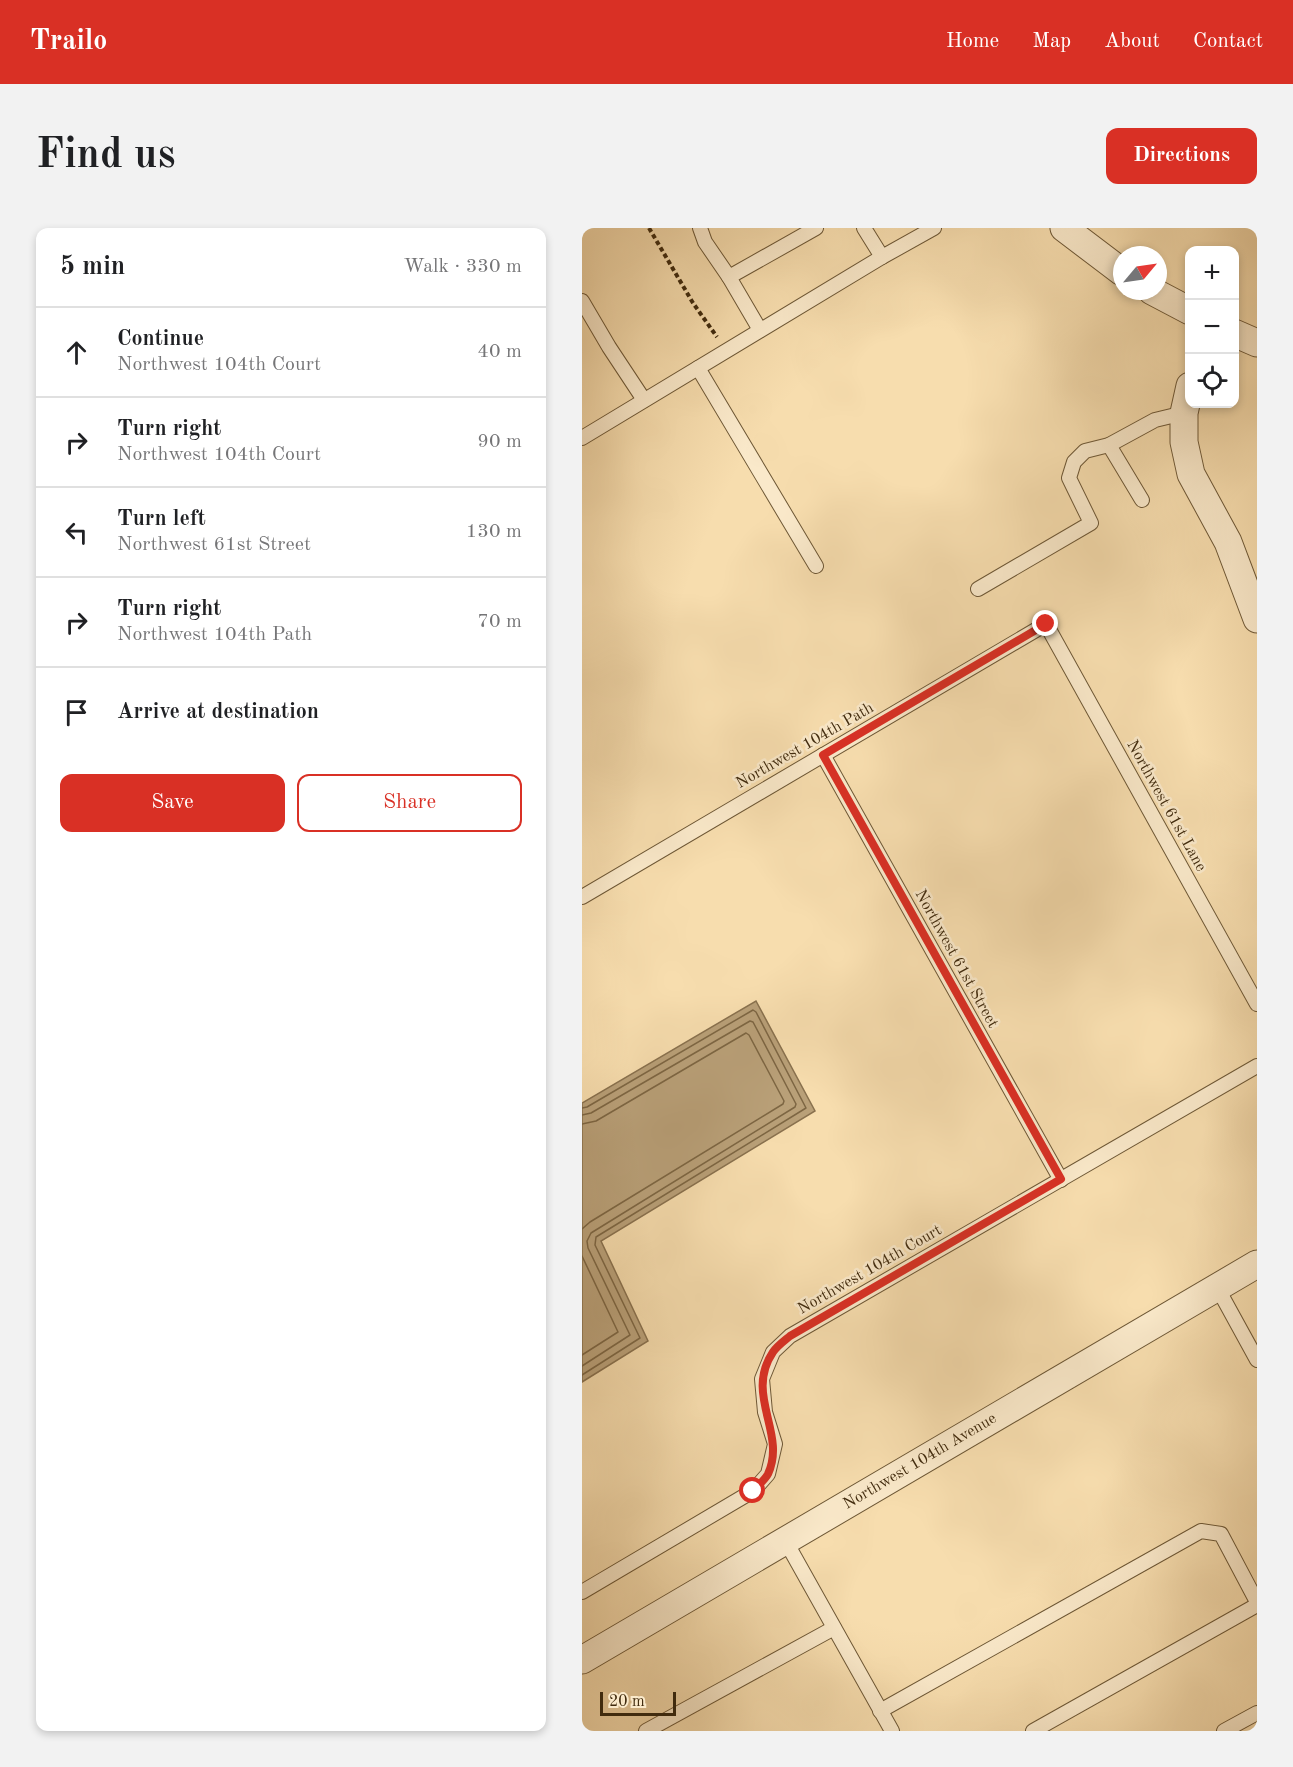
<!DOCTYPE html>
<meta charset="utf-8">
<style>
body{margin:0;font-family:"Old Standard TT",serif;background:#f2f2f2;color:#202124}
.controls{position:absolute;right:18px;top:18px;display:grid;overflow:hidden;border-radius:12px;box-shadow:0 3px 9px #0003}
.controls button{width:54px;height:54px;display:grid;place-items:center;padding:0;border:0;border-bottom:2px solid #e0e0e0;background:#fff;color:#202124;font:30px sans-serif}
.compass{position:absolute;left:531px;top:18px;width:54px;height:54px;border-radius:50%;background:#fff;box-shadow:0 3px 9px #0003;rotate:61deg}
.scale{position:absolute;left:18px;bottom:15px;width:76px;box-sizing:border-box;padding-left:6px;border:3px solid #412b0e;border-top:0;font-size:16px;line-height:21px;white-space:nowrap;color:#412b0e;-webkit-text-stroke:4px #fae9ca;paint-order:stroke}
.stop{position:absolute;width:18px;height:18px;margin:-14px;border:4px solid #d93025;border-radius:50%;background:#fff}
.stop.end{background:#d93025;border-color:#fff;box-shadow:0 2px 6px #0008}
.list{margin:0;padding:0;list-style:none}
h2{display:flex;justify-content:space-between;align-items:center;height:78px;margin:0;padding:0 24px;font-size:26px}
h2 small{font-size:20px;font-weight:400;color:#757577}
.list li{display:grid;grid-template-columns:39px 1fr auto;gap:18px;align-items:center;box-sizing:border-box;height:90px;padding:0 24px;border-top:2px solid #e0e0e0}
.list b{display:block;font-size:22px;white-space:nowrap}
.list p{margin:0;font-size:20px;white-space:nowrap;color:#757577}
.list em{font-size:20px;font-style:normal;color:#757577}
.actions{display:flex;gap:12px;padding:18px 24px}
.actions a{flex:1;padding:14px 0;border:2px solid #d93025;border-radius:12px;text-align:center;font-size:21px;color:#d93025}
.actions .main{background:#d93025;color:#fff}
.icon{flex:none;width:33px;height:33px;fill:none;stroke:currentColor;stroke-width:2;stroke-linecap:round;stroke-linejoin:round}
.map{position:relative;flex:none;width:675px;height:1503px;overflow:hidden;border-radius:12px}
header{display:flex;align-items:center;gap:36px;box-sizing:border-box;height:84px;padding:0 30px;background:#d93025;color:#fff}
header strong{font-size:28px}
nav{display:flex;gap:33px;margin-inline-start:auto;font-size:21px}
.intro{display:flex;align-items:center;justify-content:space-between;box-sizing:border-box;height:144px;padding:0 36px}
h1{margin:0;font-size:42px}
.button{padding:15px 27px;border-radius:12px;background:#d93025;color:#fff;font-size:21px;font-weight:700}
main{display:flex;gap:36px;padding:0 36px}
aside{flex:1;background:#fff;border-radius:12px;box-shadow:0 3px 9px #0003}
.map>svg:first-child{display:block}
.water{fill:#b9a078;stroke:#89714e;stroke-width:1.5}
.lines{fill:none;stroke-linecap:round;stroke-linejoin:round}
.shore{stroke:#7d6643;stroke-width:1.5}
.service-casing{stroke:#6e5836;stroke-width:16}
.minor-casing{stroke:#6e5836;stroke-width:29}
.path{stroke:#412b0e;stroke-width:4;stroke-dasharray:4.5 3;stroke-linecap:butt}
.service{stroke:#fae9ca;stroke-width:14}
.minor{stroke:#fae9ca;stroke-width:27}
.route{stroke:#d93025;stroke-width:8}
.labels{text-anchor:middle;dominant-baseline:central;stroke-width:5;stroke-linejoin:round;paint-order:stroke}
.street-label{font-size:16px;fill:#412b0e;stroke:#fae9ca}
</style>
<header>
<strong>Trailo</strong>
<nav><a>Home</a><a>Map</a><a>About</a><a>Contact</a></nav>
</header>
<div class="intro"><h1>Find us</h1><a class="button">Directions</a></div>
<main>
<aside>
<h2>5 min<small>Walk · 330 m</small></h2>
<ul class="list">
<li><svg class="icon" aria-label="ahead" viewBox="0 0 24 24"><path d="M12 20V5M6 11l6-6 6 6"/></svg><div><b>Continue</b><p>Northwest 104th Court</p></div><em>40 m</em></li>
<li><svg class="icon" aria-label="right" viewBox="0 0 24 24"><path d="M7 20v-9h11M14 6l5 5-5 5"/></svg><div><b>Turn right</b><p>Northwest 104th Court</p></div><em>90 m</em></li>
<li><svg class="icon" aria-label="left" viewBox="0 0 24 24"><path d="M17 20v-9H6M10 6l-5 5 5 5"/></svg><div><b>Turn left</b><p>Northwest 61st Street</p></div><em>130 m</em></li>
<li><svg class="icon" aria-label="right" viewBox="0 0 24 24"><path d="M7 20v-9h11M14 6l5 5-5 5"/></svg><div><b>Turn right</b><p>Northwest 104th Path</p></div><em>70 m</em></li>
<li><svg class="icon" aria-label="arrive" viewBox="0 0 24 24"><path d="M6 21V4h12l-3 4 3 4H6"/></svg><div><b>Arrive at destination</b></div></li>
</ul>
<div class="actions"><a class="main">Save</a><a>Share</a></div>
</aside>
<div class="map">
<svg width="675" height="1503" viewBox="0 0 675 1503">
<rect width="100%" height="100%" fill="#f7ddae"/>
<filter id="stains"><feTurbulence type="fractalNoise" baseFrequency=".00333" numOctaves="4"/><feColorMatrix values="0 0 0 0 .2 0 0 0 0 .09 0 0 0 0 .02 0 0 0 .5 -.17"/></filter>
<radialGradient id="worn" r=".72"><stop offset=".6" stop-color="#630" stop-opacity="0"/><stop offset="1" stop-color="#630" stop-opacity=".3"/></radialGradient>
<polygon class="water" points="174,773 233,883 19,1013 66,1113 0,1154 0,875"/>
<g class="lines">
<g class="shore">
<polyline points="0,880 5,879 171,782 174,784 224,880 14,1009 13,1017 58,1110 0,1147"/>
<polyline points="0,887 9,885 168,793 171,794 214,876 213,879 9,1005 5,1013 6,1020 48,1107 0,1138"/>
<polyline points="0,896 14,893 164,805 167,807 202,873 201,876 8,994 0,1001"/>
<polyline points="0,1028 36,1104 0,1127"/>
</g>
<defs>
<g id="service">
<polyline points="118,0 123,14 147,49 178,102"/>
<polyline points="282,0 300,29"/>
<polyline points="147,49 234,0"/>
<polyline points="0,73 27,119 62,172"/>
<polyline points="116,140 234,338"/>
<polyline points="0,210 300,29 352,0"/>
<polyline points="527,217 560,272"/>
<polyline points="396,361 509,295 487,250 492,234 503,223 527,217 573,192 602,185"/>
<polyline points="241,527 479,952"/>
<polyline points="0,669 464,396 675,776"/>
<polyline points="635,1059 675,1132"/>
<polyline points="203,1312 310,1503"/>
<polyline points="0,1364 171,1263 186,1246 193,1216 183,1184 180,1151 191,1124 208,1108 675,838"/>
<polyline points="298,1483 619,1303 639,1306 675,1374"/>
<polyline points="64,1503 252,1400"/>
<polyline points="451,1503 675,1377"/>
<polyline points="642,1503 675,1485"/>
</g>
<g id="minor">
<polyline points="482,0 540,44"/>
<polyline points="570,63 608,83"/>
<polyline points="652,105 675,115"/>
<polyline points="608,158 602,185 602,214 609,246 646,314 675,391"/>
<path id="s1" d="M0,1432l675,-396"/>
</g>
</defs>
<use href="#service" class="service-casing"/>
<use href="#minor" class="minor-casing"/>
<polyline class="path" points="67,0 111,75 135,109"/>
<use href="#service" class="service"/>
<use href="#minor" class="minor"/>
</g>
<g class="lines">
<path class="route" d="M171,1263c4,-5 12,-11 15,-17 19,-41 -24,-79 5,-122 4,-6 11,-11 17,-16l271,-157 -238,-424 223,-131"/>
</g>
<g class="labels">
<g class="street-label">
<text transform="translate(223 518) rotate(-30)">Northwest 104th Path</text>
<text transform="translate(584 578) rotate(61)">Northwest 61st Lane</text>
<text transform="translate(374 731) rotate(61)">Northwest 61st Street</text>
<text transform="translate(288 1042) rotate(-30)">Northwest 104th Court</text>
<text stroke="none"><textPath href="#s1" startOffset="392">Northwest 104th Avenue</textPath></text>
</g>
</g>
<rect width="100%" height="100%" filter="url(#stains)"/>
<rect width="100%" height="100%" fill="url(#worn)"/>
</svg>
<div class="controls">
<button>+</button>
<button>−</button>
<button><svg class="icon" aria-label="locate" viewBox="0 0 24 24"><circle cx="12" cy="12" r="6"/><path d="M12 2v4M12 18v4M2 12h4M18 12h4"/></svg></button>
</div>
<svg class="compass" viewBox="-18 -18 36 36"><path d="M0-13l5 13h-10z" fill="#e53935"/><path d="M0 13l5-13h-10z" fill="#757577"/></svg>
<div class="scale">20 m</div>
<div class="stop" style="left:171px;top:1263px"></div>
<div class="stop end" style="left:464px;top:396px"></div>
</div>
</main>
